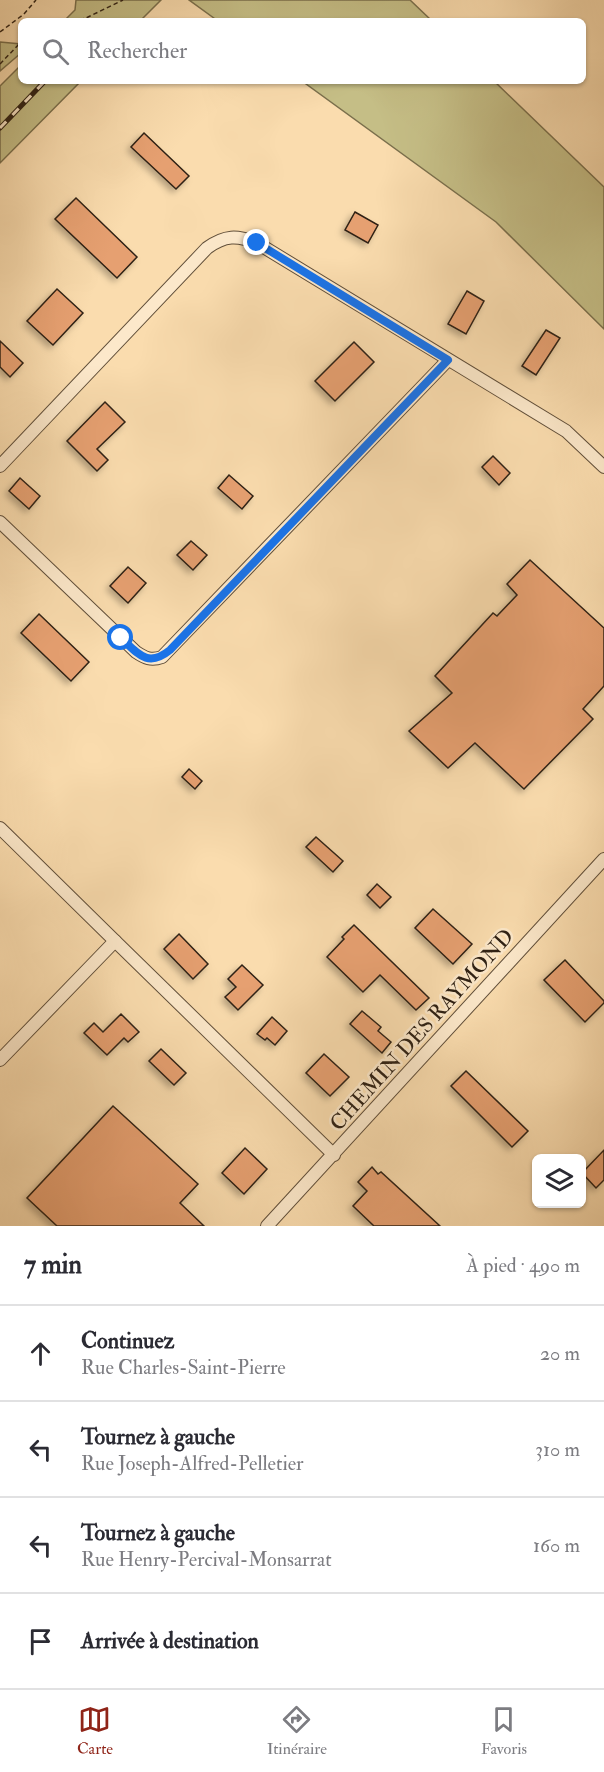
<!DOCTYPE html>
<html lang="fr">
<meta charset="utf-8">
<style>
body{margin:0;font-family:"IM FELL Double Pica",serif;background:#f7f7f7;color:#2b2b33}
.controls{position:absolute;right:18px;bottom:18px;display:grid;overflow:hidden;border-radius:9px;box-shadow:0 2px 4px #0004}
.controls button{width:54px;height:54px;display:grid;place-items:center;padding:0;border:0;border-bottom:2px solid #e1e1e2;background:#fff;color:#2b2b33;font:30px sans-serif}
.stop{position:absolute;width:18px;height:18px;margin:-14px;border:4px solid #1a73e8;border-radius:50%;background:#fff}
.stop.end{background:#1a73e8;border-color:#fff;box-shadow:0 2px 6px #0008}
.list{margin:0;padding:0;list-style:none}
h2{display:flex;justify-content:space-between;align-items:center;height:78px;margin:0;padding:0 24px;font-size:26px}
h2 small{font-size:20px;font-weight:400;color:#7c7c81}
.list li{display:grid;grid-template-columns:39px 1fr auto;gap:18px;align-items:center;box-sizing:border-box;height:96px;padding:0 24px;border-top:2px solid #e1e1e2}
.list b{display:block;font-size:22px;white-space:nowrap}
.list p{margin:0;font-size:20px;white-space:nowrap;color:#7c7c81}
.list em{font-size:20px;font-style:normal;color:#7c7c81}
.icon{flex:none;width:33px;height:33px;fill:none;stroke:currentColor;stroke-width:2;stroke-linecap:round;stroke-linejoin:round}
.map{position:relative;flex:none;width:604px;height:1226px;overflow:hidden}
.search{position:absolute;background:#fff;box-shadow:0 2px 4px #0004;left:18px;right:18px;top:18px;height:66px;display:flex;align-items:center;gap:15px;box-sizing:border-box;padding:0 21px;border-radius:9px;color:#7c7c81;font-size:22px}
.sheet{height:462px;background:#fff}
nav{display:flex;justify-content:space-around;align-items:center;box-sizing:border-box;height:84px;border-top:2px solid #e1e1e2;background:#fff;font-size:16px;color:#7c7c81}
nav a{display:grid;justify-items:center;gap:3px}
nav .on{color:#8f2418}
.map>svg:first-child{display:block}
.green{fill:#c5be86;stroke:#7a6f4c;stroke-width:1.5}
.building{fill:#e6a071;stroke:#2e2013;stroke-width:1.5;filter:url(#shadow)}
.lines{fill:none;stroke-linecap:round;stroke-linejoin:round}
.minor-casing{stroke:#614f3a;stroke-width:14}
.path{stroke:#2e2013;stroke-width:1.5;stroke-dasharray:4.5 3;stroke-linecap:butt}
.minor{stroke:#fce8ca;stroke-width:12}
.rail-casing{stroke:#2e2013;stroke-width:5}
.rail{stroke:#fce8ca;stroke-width:3;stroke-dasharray:9;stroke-linecap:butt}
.route{stroke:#1a73e8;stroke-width:8}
.labels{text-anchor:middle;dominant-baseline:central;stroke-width:5;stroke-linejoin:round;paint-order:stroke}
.street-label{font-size:21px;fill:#2e2013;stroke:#fce8ca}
</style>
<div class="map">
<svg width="604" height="1226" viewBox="0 0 604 1226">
<defs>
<filter id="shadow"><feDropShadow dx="-3.5" dy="3.5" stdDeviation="3" flood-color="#0004"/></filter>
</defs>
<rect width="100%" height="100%" fill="#fadcae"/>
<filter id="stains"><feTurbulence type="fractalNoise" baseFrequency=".00333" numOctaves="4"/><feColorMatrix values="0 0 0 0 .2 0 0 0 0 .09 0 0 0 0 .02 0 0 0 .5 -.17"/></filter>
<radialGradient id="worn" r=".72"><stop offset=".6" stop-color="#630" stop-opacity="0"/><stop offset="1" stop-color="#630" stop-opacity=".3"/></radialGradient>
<g class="green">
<polygon points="76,0 161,0 140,21 64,21 75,10"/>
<polygon points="189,0 410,0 432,21 218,21"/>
<polygon points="0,42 21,44 21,53 0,71"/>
<polygon points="21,65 21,81 81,81 0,163 0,86"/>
<polygon points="302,81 494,81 604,187 604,329 496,222"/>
</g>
<g class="building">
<polygon points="144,133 189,176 176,189 131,147"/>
<polygon points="76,198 137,257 117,278 55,219"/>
<polygon points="355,212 378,225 368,243 345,230"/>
<polygon points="57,289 83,313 53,345 27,321"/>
<polygon points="467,291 484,301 466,334 448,324"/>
<polygon points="546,330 560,338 536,375 522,366"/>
<polygon points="0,341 23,363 10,377 0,367"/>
<polygon points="354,342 374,362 335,401 315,381"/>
<polygon points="105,402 125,422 97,449 108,460 97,471 67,441"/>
<polygon points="493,456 510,473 499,485 482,467"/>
<polygon points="229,475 253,496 242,509 218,488"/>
<polygon points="20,478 40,496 29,509 9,491"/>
<polygon points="191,541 207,555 193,570 177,555"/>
<polygon points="530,560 604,628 604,686 583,709 593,719 524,789 475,743 448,768 409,731 452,693 435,676 493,613 497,616 517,595 507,584"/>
<polygon points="128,567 146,583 128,603 110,586"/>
<polygon points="39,614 89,662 71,681 21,633"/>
<polygon points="189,769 202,781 195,789 182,777"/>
<polygon points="316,837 343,861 333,872 306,847"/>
<polygon points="377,884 391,897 380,908 367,895"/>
<polygon points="433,909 472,944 453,964 415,928"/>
<polygon points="354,925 429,998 416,1010 380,975 363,992 327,957 344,939 342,937"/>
<polygon points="179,934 208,964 193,979 164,949"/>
<polygon points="565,960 604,1001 604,1003 585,1022 544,980"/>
<polygon points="242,965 263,985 238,1010 225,997 236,987 228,979"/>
<polygon points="362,1011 381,1027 378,1031 391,1042 382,1053 350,1024"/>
<polygon points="121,1014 139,1032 128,1042 124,1038 107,1055 84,1033 94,1023 103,1032"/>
<polygon points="272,1017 287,1031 275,1045 267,1038 265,1040 257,1034"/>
<polygon points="161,1049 186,1073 174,1085 149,1061"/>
<polygon points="324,1054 349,1077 330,1096 306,1073"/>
<polygon points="466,1071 528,1131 512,1147 451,1086"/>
<polygon points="113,1106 198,1184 180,1203 204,1226 57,1226 27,1198"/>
<polygon points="245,1148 267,1169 244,1194 222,1173"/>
<polygon points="604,1150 604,1180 596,1188 582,1173"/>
<polygon points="372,1167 378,1174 381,1172 440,1226 374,1226 353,1206 367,1191 358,1182"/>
</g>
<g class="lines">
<defs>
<g id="minor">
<path d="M0,466l207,-218c18,-13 30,-13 50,-5l309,188 38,36"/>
<path d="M0,522l136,130c9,6 15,9 26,5l286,-297"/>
<polyline points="0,828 115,941"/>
<polyline points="0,1060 115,941 334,1155"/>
<polyline points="267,1226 604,859"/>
</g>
</defs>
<use href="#minor" class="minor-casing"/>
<g class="path">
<polyline points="72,21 86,18 123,0"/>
<polyline points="0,32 24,14 36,0"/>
<polyline points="0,64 21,42"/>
</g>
<use href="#minor" class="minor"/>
<defs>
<polyline id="rail" points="0,128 45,81"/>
</defs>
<use href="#rail" class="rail-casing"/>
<use href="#rail" class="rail"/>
</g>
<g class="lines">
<path class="route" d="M121,638c17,16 27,30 49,12l278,-290 -191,-117"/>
</g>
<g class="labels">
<g class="street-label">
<text transform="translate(422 1030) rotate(-48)">CHEMIN DES RAYMOND</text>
</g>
</g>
<rect width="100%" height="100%" filter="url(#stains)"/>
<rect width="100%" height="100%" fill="url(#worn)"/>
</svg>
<div class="controls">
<button><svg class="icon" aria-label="layers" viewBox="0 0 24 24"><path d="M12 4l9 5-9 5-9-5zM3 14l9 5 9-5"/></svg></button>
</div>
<div class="stop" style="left:121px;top:638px"></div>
<div class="stop end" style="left:257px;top:243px"></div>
<div class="search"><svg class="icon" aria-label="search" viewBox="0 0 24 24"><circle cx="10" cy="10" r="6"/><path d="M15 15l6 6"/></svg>Rechercher</div>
</div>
<section class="sheet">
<h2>7 min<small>À pied · 490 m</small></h2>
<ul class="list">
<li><svg class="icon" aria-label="ahead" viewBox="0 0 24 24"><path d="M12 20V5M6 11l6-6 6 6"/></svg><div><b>Continuez</b><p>Rue Charles-Saint-Pierre</p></div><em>20 m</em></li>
<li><svg class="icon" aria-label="left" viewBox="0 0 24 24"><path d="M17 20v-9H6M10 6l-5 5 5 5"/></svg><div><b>Tournez à gauche</b><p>Rue Joseph-Alfred-Pelletier</p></div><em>310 m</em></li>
<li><svg class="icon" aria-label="left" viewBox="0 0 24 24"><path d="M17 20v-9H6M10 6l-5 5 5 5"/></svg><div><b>Tournez à gauche</b><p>Rue Henry-Percival-Monsarrat</p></div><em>160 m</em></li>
<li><svg class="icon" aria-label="arrive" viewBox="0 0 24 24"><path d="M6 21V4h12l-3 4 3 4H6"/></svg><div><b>Arrivée à destination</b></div></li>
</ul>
</section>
<nav>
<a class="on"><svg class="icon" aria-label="map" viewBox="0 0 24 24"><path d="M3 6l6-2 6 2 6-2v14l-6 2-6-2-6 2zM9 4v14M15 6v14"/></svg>Carte</a>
<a><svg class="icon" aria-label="directions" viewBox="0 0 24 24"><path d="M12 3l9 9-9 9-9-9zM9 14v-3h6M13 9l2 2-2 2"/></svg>Itinéraire</a>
<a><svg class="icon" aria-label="saved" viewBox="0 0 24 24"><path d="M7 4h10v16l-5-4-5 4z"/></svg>Favoris</a>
</nav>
